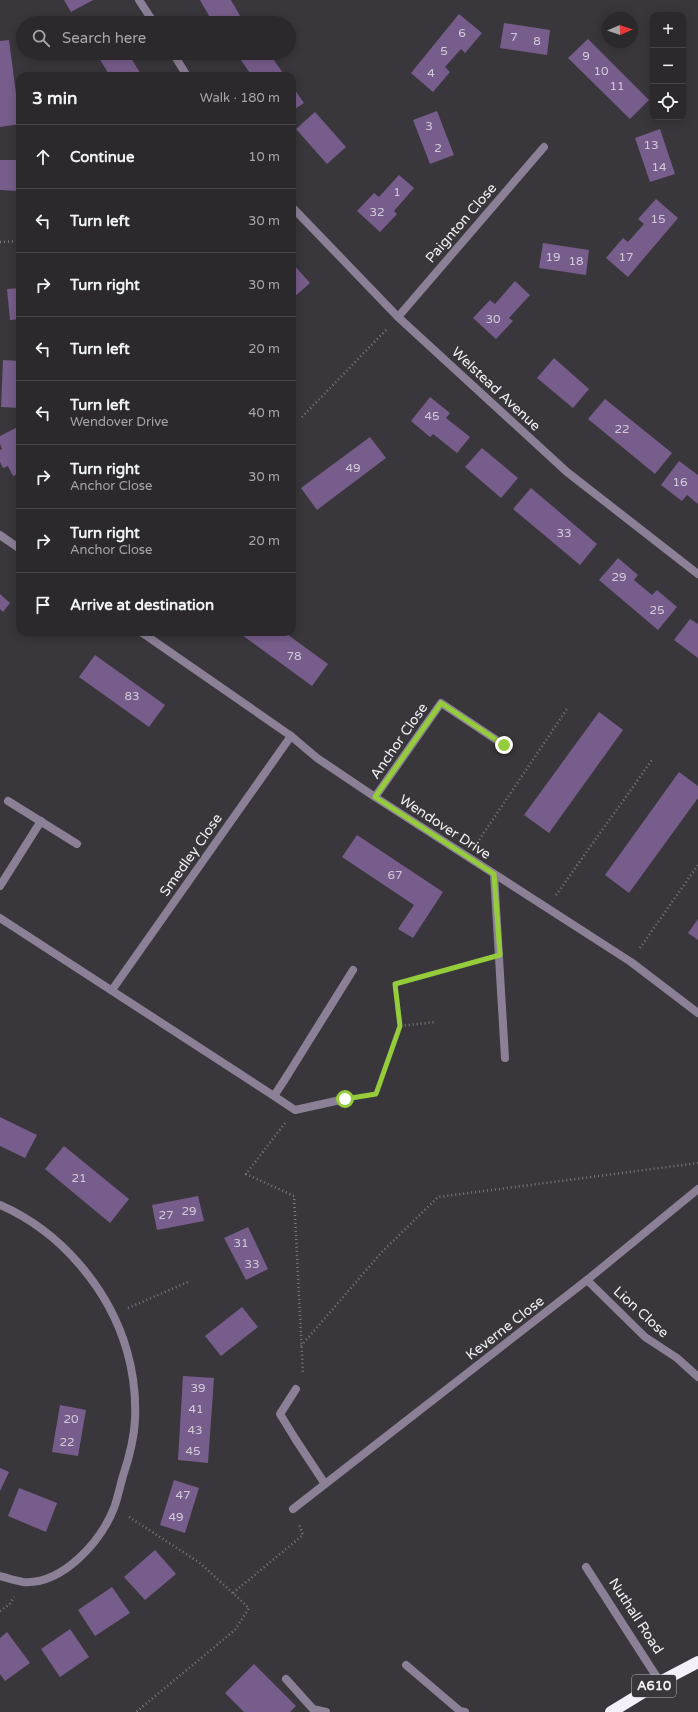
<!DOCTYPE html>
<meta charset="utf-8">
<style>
body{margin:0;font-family:"Varela Round",sans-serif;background:#333134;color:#f1f3f6}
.controls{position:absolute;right:12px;top:12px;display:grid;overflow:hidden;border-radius:8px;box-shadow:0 2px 10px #0003}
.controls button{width:36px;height:36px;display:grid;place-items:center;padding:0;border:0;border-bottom:1px solid #474548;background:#2b292c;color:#f1f3f6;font:20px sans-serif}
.compass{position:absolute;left:602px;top:12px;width:36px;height:36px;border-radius:50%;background:#2b292c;box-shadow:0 2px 10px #0003;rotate:88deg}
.stop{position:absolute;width:12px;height:12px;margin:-9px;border:3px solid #95cc3b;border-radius:50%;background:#fff}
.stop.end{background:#95cc3b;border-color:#fff;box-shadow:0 1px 4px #0008}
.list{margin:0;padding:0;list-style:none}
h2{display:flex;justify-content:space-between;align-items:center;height:52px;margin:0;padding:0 16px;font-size:17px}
h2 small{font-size:13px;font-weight:400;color:#a6a6a9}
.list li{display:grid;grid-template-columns:26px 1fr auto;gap:12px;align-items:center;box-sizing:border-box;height:64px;padding:0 16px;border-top:1px solid #474548}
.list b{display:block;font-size:15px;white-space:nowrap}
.list p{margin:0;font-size:13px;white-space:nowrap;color:#a6a6a9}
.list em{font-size:13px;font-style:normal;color:#a6a6a9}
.icon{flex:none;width:22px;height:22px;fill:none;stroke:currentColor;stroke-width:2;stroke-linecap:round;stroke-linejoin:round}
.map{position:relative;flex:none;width:698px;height:1712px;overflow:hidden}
.search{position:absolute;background:#2b292c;box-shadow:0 2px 10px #0003;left:16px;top:16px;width:280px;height:44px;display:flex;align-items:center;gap:10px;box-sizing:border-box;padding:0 14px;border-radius:22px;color:#a6a6a9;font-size:15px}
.panel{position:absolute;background:#2b292c;box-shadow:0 2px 10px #0003;left:16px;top:72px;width:280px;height:564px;border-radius:12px}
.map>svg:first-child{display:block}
.building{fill:#775d8b}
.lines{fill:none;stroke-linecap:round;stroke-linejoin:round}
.path{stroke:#7b7a7d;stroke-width:2.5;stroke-dasharray:1 3;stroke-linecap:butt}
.lane{stroke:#8c8096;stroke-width:8}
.street{stroke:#8c8096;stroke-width:8}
.highway{stroke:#f5effa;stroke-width:12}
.route{stroke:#95cc3b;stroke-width:5}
.labels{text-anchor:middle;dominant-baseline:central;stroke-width:3.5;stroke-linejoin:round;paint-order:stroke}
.number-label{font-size:12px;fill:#d2cbd9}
.shield{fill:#39373b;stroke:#bab8bc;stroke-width:1}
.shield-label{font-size:13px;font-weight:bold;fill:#f1f0f3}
.street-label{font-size:14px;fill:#f1f0f3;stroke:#39373b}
</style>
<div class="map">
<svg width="698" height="1712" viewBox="0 0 698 1712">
<rect width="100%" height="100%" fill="#39373b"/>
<g class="building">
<polygon points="64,0 93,0 71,12"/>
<polygon points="200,0 231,0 243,21 239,23 213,23"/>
<polygon points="459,14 482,33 465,53 461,49 445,67 450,72 433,92 411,73"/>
<polygon points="504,23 550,30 547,55 500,48"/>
<polygon points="588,39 649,100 630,119 568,58"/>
<polygon points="9,40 20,124 0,127 0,41"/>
<polygon points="96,53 128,53 142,76 110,76"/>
<polygon points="236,53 269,53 285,76 252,76"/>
<polygon points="292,86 304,103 292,111"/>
<polygon points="437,111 454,155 430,164 413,120"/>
<polygon points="315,112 346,147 327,164 296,129"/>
<polygon points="660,129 675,174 650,182 635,138"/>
<polygon points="0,160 20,160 20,191 0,190"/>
<polygon points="399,175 414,188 394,211 397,214 380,232 357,211 374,193 379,197"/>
<polygon points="656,199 678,218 628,277 606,258 623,238 628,242 644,224 638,219"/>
<polygon points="543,243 589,250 586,275 539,268"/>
<polygon points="293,264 310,283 292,299 292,265"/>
<polygon points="515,281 530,295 509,318 513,321 496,339 473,318 490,300 495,304"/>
<polygon points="20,288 20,319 10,320 7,289"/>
<polygon points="554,358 589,389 573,408 537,378"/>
<polygon points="3,360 20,361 20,408 1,407"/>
<polygon points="430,397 450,413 446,418 470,437 457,453 433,434 430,437 411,421"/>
<polygon points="605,399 672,453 655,474 588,419"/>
<polygon points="20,426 20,473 13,476 8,466 3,468 0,462 0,450 2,449 0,444 0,436"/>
<polygon points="370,437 386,458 317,510 301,488"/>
<polygon points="482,448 518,478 501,498 465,467"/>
<polygon points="679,461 698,475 698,504 687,495 682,501 661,485"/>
<polygon points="531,488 597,544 580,565 513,509"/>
<polygon points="618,558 638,575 634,580 652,595 657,590 677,607 658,630 599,580"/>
<polygon points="0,594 10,603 3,612 0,609"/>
<polygon points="690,619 698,624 698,658 674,640"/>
<polygon points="245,632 284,632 328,664 312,686 242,635"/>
<polygon points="95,655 165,705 149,727 79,677"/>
<polygon points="599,712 623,730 549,833 524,815"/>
<polygon points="679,772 698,786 698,798 629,893 605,875"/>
<polygon points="357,835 443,892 413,938 398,929 414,905 342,857"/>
<polygon points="698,919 698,940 688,933"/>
<polygon points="0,1117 37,1135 25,1158 0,1146"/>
<polygon points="64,1146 129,1199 110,1223 45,1169"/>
<polygon points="198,1196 204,1221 157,1230 152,1205"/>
<polygon points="248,1227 268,1269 246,1280 224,1238"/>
<polygon points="242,1307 258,1327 221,1356 205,1336"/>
<polygon points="183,1376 214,1378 208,1463 178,1460"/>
<polygon points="60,1405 86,1410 78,1456 52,1452"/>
<polygon points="0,1468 9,1472 0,1491"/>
<polygon points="174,1480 199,1488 185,1533 160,1525"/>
<polygon points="19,1488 57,1503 46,1532 8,1516"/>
<polygon points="155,1550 176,1574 145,1600 124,1577"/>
<polygon points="112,1587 130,1613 95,1636 78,1610"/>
<polygon points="70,1629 89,1657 60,1677 41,1649"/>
<polygon points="7,1632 30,1663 5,1681 0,1674 0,1638"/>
<polygon points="254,1664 296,1706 290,1712 244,1712 225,1693"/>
</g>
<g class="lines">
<g class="path">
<polyline points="0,242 20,241"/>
<polyline points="302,417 387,329"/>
<polyline points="477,843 567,709"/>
<polyline points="556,895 652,760"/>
<polyline points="640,948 698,865"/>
<polyline points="400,1026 395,984 482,960"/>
<polyline points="361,1096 376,1094 400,1026 436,1022"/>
<polyline points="285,1123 246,1174 294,1196 303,1374"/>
<polyline points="128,1308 188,1282"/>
<polyline points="301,1346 381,1253 438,1197 698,1163"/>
<polyline points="129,1517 200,1563 249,1608 235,1630 136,1712"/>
<polyline points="233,1593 303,1535 299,1524"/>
<polyline points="0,1611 9,1605 14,1597"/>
</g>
<g class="lane">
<polyline points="494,874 505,1058"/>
<polyline points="287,1076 353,970"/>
<polyline points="296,1389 280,1414 296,1440"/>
<polyline points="406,1665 460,1711 465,1712"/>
<polyline points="286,1679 313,1709 326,1712"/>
</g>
<g class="street">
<polyline points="139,0 154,23"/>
<polyline points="173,53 187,76"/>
<polyline points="292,207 398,317 567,472 698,574"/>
<polyline points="398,317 544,147"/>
<polyline points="0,535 20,549"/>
<polyline points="141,632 291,736 317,758 375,797 631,962 698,1013"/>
<polyline points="375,797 441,703 504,745"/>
<polyline points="8,801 77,844"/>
<polyline points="0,886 41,821"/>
<polyline points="0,918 274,1096 287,1076"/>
<polyline points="112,990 291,736"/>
<polyline points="274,1096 295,1110 345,1099"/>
<path d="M0,1205c60,26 109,83 127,146 6,21 9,47 8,69 -1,19 -6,38 -12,56 -3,10 -5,21 -9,32 -13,33 -51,77 -91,74 -7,-1 -16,-4 -23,-6"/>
<polyline points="587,1280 645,1337 677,1358 698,1377"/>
<polyline points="296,1440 325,1484"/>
<polyline points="293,1509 587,1280 698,1189"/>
<polyline points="586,1567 660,1682"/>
</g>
<polyline class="highway" points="611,1712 660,1682 698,1662"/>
</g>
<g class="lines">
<polyline class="route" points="345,1099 376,1094 400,1026 395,984 500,955 494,874 375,797 441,703 504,745"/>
</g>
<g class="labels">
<g class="number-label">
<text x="462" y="33">6</text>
<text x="514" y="37">7</text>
<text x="537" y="41">8</text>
<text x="444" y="51">5</text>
<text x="586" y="56">9</text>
<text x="601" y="71">10</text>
<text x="431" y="73">4</text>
<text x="617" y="86">11</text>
<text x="429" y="126">3</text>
<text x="651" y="145">13</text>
<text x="438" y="148">2</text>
<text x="659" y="167">14</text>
<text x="397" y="192">1</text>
<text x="377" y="212">32</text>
<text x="658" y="219">15</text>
<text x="553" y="257">19</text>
<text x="626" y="257">17</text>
<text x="576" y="261">18</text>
<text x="493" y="319">30</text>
<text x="432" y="416">45</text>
<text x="622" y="429">22</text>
<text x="353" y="468">49</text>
<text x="680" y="482">16</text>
<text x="564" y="533">33</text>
<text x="619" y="577">29</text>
<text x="657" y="610">25</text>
<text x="294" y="656">78</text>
<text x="132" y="696">83</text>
<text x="395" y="875">67</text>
<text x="79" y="1178">21</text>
<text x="189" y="1211">29</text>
<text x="166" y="1215">27</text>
<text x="241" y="1243">31</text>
<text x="252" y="1264">33</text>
<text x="198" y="1388">39</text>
<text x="196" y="1409">41</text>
<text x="71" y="1419">20</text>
<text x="195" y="1430">43</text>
<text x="67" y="1442">22</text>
<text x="193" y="1451">45</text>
<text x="183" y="1495">47</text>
<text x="176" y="1517">49</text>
</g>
<rect class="shield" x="632" y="1675" width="44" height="22" rx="3"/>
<g class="shield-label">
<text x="654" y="1686">A610</text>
</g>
<g class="street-label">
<text transform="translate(461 223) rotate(-49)">Paignton Close</text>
<text transform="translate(496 389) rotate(43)">Welstead Avenue</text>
<text transform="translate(399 741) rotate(-55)">Anchor Close</text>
<text transform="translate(445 827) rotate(33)">Wendover Drive</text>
<text transform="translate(191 855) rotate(-55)">Smedley Close</text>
<text transform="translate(641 1312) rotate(42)">Lion Close</text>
<text transform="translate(505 1328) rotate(-38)">Keverne Close</text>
<text transform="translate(636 1616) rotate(57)">Nuthall Road</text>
</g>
</g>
</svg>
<div class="controls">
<button>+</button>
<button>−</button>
<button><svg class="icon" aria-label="locate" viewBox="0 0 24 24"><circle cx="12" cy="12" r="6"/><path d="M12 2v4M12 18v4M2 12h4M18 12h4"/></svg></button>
</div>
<svg class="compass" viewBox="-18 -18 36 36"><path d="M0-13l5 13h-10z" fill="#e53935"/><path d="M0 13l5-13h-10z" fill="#a6a6a9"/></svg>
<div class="stop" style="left:345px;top:1099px"></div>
<div class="stop end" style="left:504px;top:745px"></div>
<div class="search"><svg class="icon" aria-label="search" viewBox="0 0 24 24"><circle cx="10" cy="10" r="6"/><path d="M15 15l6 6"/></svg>Search here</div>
<section class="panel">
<h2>3 min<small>Walk · 180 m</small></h2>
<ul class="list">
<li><svg class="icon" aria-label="ahead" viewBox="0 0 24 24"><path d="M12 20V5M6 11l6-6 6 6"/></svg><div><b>Continue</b></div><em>10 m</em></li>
<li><svg class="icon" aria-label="left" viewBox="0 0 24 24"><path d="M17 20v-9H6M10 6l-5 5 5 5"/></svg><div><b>Turn left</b></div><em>30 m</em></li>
<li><svg class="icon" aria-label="right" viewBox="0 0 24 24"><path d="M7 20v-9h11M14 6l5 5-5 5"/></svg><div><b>Turn right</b></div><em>30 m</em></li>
<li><svg class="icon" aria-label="left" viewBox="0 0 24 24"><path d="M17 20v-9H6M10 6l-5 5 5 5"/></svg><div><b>Turn left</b></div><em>20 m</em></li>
<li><svg class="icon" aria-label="left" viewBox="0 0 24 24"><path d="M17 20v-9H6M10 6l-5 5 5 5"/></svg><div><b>Turn left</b><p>Wendover Drive</p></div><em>40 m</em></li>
<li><svg class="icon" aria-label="right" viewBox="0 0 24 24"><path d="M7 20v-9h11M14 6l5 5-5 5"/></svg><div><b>Turn right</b><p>Anchor Close</p></div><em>30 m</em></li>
<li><svg class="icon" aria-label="right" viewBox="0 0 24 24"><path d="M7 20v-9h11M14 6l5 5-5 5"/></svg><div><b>Turn right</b><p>Anchor Close</p></div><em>20 m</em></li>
<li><svg class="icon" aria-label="arrive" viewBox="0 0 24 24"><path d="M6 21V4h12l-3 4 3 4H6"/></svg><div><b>Arrive at destination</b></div></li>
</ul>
</section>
</div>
